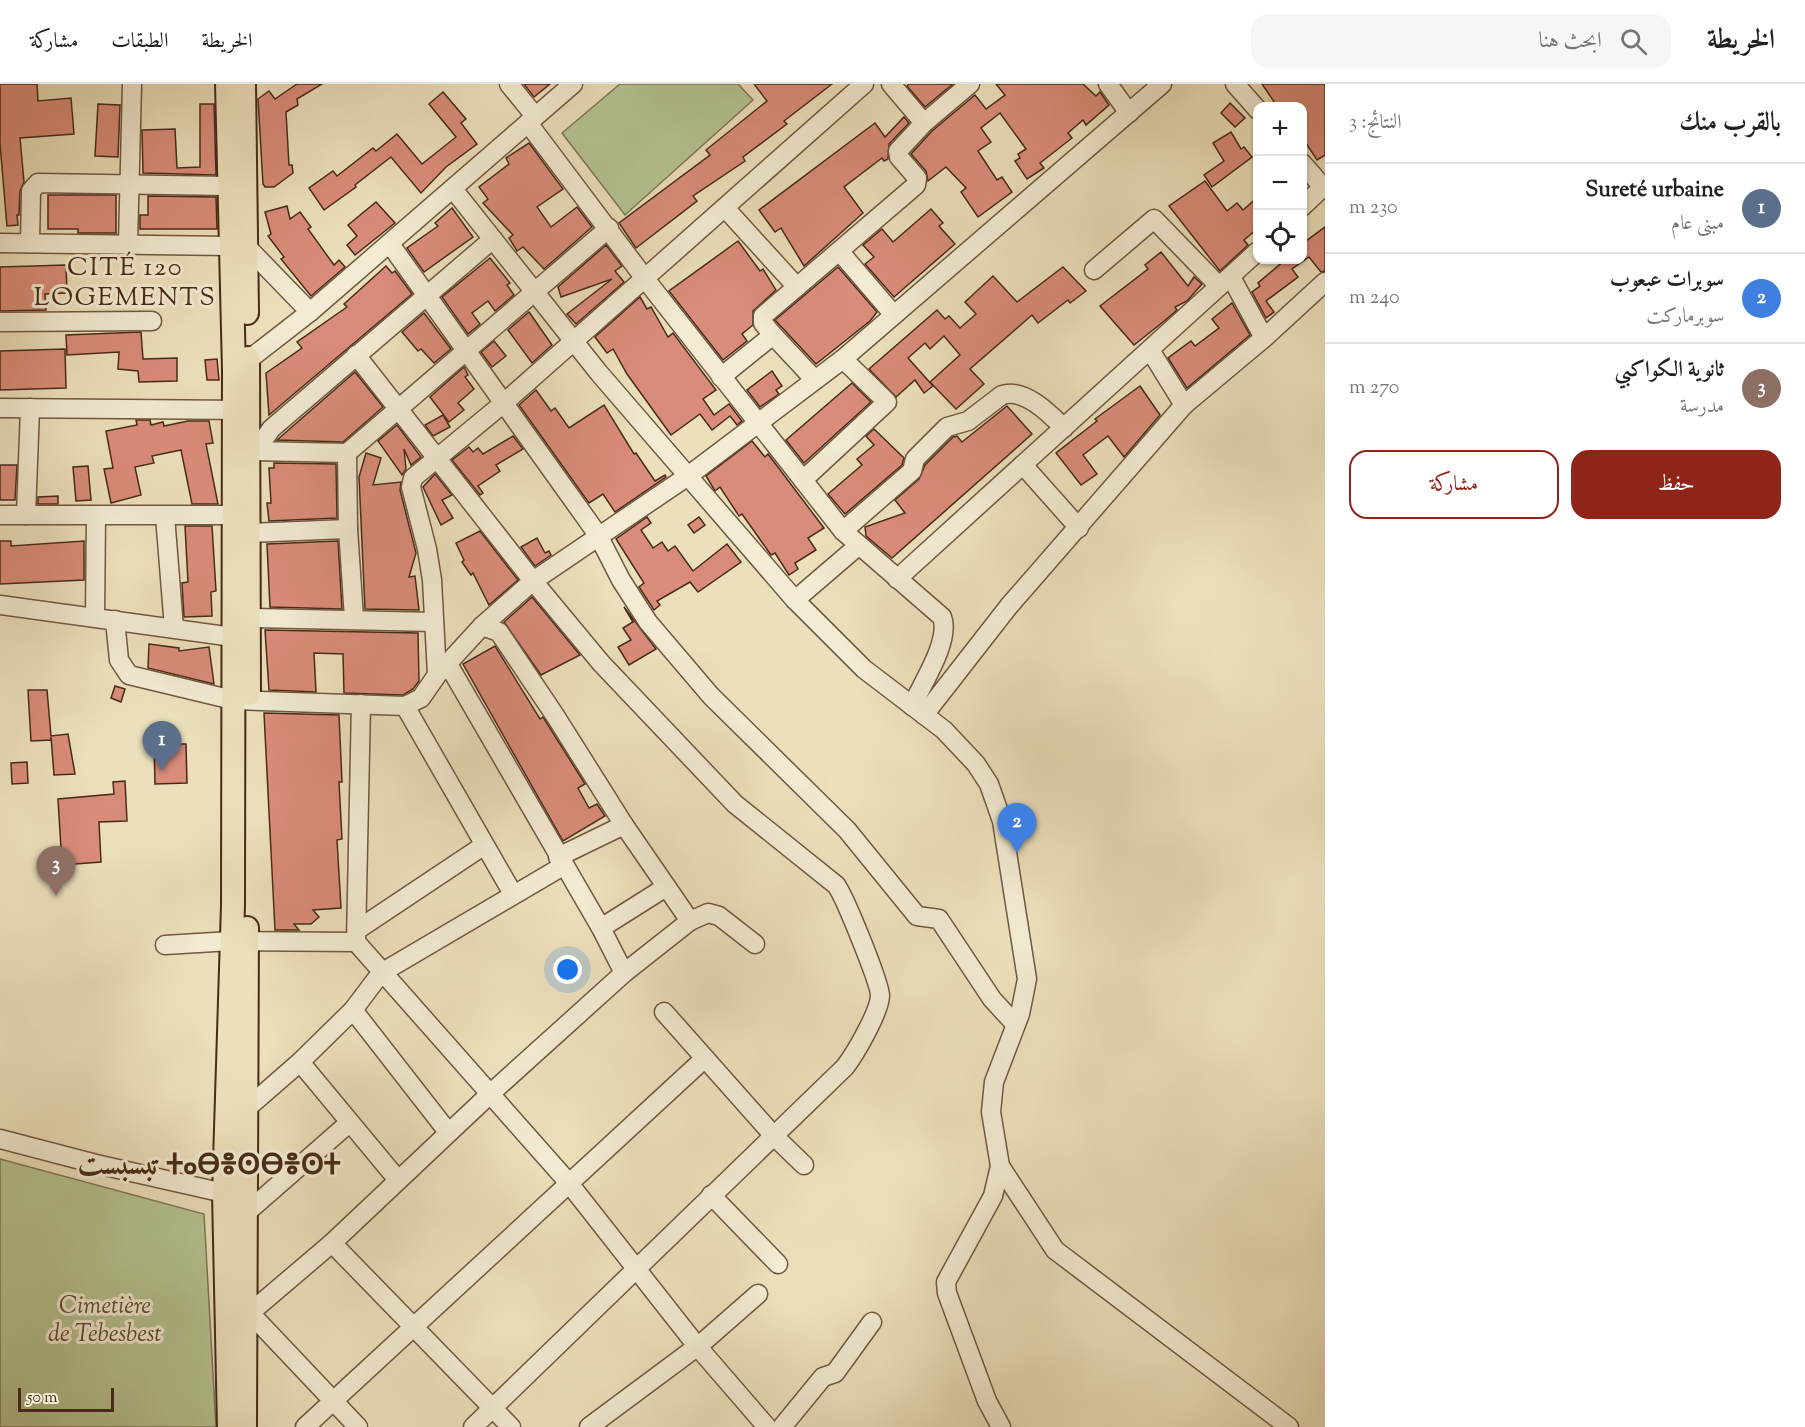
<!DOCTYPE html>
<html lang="ar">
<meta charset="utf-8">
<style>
body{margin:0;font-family:"Sorts Mill Goudy",Amiri,"Noto Sans Tifinagh",serif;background:#f6f6f6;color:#222;direction:rtl}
.controls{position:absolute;right:18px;top:18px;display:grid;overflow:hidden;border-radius:12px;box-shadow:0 2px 4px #0004}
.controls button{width:54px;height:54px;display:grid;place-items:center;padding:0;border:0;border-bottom:2px solid #e0e0e0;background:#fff;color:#222;font:30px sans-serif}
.scale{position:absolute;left:18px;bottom:15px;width:96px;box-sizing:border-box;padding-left:6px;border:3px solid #472b17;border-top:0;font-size:16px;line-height:21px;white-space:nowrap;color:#472b17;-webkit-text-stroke:4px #f3ebd3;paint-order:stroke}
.you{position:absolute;left:568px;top:886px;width:21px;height:21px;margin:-15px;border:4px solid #fff;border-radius:50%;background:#1a73e8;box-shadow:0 0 0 9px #1a73e833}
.badge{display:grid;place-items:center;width:39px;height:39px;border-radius:50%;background:#8f2418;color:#fff;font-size:20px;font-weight:700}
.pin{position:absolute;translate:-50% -50px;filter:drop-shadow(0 2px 3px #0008)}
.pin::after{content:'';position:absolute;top:32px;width:21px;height:18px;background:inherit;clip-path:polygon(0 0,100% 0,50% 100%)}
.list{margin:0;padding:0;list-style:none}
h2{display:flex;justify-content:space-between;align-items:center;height:78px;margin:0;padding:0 24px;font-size:26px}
h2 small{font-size:20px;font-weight:400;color:#767676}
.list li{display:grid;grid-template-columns:39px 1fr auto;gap:18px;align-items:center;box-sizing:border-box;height:90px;padding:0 24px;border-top:2px solid #e0e0e0}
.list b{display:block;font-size:22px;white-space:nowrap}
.list p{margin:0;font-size:20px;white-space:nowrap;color:#767676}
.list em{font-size:20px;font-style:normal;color:#767676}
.actions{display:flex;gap:12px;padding:18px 24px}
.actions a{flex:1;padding:14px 0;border:2px solid #8f2418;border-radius:18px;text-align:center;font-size:21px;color:#8f2418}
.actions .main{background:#8f2418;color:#fff}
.icon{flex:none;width:33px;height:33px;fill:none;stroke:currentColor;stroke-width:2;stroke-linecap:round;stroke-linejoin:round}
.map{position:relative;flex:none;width:1325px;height:1343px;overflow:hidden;direction:ltr}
header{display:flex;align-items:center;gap:36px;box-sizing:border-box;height:84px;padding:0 30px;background:#fff;border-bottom:2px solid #e0e0e0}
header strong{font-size:28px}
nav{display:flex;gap:33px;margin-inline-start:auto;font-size:21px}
.search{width:420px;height:54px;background:#f6f6f6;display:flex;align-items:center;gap:15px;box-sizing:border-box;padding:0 21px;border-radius:18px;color:#767676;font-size:22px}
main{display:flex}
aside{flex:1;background:#fff}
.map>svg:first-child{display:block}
.green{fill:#b5c392;stroke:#7e7754;stroke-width:1.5}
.building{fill:#da8c7a;stroke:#472b17;stroke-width:1.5}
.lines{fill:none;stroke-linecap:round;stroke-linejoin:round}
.minor-casing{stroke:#705840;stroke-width:21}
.major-casing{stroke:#472b17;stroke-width:26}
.minor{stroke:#f3ebd3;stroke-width:18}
.major{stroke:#ece0bc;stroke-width:22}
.labels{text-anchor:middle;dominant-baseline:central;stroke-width:6;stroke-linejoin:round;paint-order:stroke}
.park-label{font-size:24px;font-style:italic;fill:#5d4930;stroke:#f3ebd3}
.neighbourhood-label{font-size:26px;letter-spacing:1.5px;fill:#472b17;stroke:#f3ebd3}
.district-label{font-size:30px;font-weight:bold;fill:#472b17;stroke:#f3ebd3}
</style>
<header>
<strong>الخريطة</strong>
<div class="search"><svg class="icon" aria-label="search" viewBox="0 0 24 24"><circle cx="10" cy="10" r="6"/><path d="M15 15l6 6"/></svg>ابحث هنا</div>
<nav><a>الخريطة</a><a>الطبقات</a><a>مشاركة</a></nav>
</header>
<main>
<aside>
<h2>بالقرب منك<small>النتائج: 3</small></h2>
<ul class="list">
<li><span class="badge" style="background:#5c6f8a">1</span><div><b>Sureté urbaine</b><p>مبنى عام</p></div><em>230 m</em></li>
<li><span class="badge" style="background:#3f7fe0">2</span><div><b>سوبرات عبعوب</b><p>سوبرماركت</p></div><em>240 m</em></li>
<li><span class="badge" style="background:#8d6e63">3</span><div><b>ثانوية الكواكبي</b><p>مدرسة</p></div><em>270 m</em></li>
</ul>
<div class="actions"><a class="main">حفظ</a><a>مشاركة</a></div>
</aside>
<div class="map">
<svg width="1325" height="1343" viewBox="0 0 1325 1343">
<rect width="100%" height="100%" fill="#ece0bc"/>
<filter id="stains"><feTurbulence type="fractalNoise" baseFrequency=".00333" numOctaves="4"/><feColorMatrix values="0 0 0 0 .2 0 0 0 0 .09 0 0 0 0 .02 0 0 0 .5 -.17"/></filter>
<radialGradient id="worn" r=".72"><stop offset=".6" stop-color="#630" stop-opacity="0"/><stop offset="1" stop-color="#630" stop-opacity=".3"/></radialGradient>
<g class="green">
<polygon points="620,0 738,0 753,16 625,131 562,49"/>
<polygon points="0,1075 204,1130 216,1343 0,1343"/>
</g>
<g class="building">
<polygon points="0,0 37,0 38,17 71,14 74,50 20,54 24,98 20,107 19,131 17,131 18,141 7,142 0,60"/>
<polygon points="297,0 322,0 297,15 298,21 286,28 289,81 292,81 293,89 274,103 265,103 263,100 258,15 269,7 275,15"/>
<polygon points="524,0 550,0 534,13"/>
<polygon points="754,0 832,0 784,37 787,40 743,73 745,77 693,112 697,117 636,164 619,139 710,71 706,66 767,17"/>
<polygon points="909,0 953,0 925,23 907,2"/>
<polygon points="996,0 1083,0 1096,12 1100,8 1109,21 1086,41 1083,36 1068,49 1072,54 1040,79 1044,84 1027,95 1015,77 1020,74 1018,70 1026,65 1000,29 981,44 991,58 978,67 997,96 1002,93 1012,108 978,133 961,108 966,104 946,83 928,97 926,87 911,70 932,47 975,11 986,25 1005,11"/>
<polygon points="1262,0 1325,0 1325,71 1317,76 1302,53 1302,22 1277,22"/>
<polygon points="443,8 466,35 461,39 477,60 446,83 421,109 391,73 355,101 356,103 324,126 309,104 333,87 337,92 373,64 376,67 397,50 422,80 456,53 429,20"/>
<polygon points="1230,19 1245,34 1235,43 1221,29"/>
<polygon points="98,20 120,21 118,73 95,72"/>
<polygon points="200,20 214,20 216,91 143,89 142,46 175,45 177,84 200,83"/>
<polygon points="904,33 909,39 889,60 888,75 884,77 882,74 844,103 863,129 804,182 781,144 775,148 759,126 875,39 885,53"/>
<polygon points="1231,48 1241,65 1244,63 1252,73 1212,103 1204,91 1224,77 1213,59"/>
<polygon points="529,59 563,105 537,123 551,143 577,123 592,143 544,185 523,163 517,167 509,154 513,151 483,119 488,115 479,103 509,80 506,74"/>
<polygon points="1205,97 1227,127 1237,119 1243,126 1257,114 1257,145 1244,156 1248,161 1220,187 1169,122"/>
<polygon points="48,111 116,111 116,149 78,149 78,145 48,145"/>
<polygon points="148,112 216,113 217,145 140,145 140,131 148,131"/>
<polygon points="376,118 395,139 355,171 347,161 357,152 348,141"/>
<polygon points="287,122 290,135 300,128 311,143 308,145 334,181 339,176 345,183 311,212 281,175 284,173 268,152 271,150 265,128"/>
<polygon points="452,124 473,153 424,188 407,164 438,142 435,139"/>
<polygon points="931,125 943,139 939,142 955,160 894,213 865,180 874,173 863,161 882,145 893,158"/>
<polygon points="1325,143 1325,187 1321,188 1309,173 1292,185 1298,193 1266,217 1274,228 1266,234 1252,208 1260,202 1258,199 1285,176 1302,176 1302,160"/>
<polygon points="738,157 760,187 763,185 776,206 753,227 753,241 742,250 747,257 723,276 669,207"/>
<polygon points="606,161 622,182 615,187 624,198 576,240 567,230 612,195 561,213 558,203"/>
<polygon points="1161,168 1188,202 1194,193 1202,200 1187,217 1175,223 1177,226 1163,238 1134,261 1100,222 1148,185 1145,181"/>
<polygon points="490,174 510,199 507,201 514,211 495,227 488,217 472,229 480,240 468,250 442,213"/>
<polygon points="66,181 67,209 45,210 46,226 0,227 0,183"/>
<polygon points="386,182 392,189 395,187 412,210 269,331 266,289 302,264 297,258 347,223 344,220"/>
<polygon points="838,183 877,228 870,237 816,280 775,236"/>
<polygon points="1063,183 1086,207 1070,219 1068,216 1038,239 1032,231 970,285 984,300 956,325 930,298 960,271 944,252 930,265 925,259 908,274 933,302 924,309 915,296 896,313 869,285 937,226 945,235 949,232 960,244 976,230 965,218 993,192 1017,218"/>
<polygon points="640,213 647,225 651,223 668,253 673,249 716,306 703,315 714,331 729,320 742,337 737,341 730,332 712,346 700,330 671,351 627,290 613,265 607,269 595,253"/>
<polygon points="1232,219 1250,251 1187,304 1168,274 1191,257 1195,262 1219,244 1212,235"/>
<polygon points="529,228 552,261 532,279 508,246"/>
<polygon points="424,229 451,265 434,279 421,265 418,267 402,248"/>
<polygon points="141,248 143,275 177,274 177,297 139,298 138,287 118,285 119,268 67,271 66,251"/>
<polygon points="494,257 506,272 492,283 481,268"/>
<polygon points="65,265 66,304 0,306 0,267"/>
<polygon points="217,275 219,296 207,296 205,276"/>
<polygon points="464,283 468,291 465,293 474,305 458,319 464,326 449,338 430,313"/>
<polygon points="772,287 782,302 776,306 779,310 760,323 747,306"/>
<polygon points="355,288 383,323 343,358 277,356"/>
<polygon points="852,299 871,318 804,379 786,356"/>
<polygon points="1140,302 1160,331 1124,373 1108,352 1083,371 1097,390 1081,401 1056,369 1097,337 1095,335"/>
<polygon points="536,306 551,327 555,324 569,344 604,321 634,370 636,369 655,397 665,391 666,393 615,428 603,410 589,419 519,321"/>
<polygon points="1007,322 1032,350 892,474 866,452 865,443 905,429 895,416 919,395 925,381 953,353 957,352 962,358"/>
<polygon points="443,331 450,343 433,352 425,341"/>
<polygon points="136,336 150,336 151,341 163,338 164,342 188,337 209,337 213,359 206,360 218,420 192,420 181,366 152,372 154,379 135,383 141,411 111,419 104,385 113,384 106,347 137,341"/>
<polygon points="397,341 421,373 411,381 404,365 406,385 402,391 378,357"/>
<polygon points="874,345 904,374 902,381 845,430 828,410 862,381 857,375 874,361 866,352"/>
<polygon points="513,352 523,365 496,381 500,387 478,402 483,409 480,411 452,376 469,363 473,368 478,364 483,370"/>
<polygon points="752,357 765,373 768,370 824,444 808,454 816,466 795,479 798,485 789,491 775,469 771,471 742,430 739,432 720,403 715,407 706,392"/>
<polygon points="366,369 381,374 373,401 401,398 400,406 416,469 409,493 415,492 419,526 365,525 359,393"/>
<polygon points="274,379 336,380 337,434 269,437 267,419 271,419 269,384 274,384"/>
<polygon points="0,381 17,381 15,416 0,416"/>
<polygon points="88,382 91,416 76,417 73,383"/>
<polygon points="435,390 452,411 442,416 453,434 441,441 423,403"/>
<polygon points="58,412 58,420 38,420 38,413"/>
<polygon points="647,433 651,439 641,446 653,464 662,458 668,467 675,462 693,487 727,460 741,478 698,508 690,498 657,517 660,521 654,526 639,503 644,499 616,455"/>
<polygon points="699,433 705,441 694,449 688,441"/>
<polygon points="185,442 212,442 216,507 211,508 212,532 184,533 182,499 188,498"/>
<polygon points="480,447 518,496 489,521 473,489 471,491 462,478 464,476 456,459"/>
<polygon points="537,454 545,469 549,467 551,471 535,482 521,463"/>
<polygon points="0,457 11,457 11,462 84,457 84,496 0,500"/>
<polygon points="338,457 342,525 270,523 267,460"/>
<polygon points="532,513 580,571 541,591 504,538"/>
<polygon points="624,523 656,565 629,581 618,563 631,556 623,544 633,538"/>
<polygon points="265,546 418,549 419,597 413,605 403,611 344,609 343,570 314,569 316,608 269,606"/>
<polygon points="149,560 179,564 179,567 209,563 214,600 148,584"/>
<polygon points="495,562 540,635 543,633 585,700 578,704 589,724 597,720 605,732 563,757 463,580"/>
<polygon points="115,602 125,605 121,618 111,614"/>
<polygon points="28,606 47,606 51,652 68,650 75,690 54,691 51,653 51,656 31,657"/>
<polygon points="264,629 339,631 342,698 339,698 342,755 337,756 341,824 313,826 319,833 311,840 294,840 299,846 275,846"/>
<polygon points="154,660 186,660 187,699 155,700"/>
<polygon points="27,678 28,699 12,700 11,679"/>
<polygon points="125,697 127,737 99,738 101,778 62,781 58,715 114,710 113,698"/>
</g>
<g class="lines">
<defs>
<g id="minor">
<polyline points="509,0 535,32"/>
<polyline points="891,0 924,39"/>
<polyline points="1108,0 1129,29"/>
<polyline points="1235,0 1258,26"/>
<path d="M528,39l118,157 197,251 99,86c9,23 -20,67 -30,89"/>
<polyline points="1302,79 1323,103"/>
<polyline points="453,105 599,289 795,516 864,585 944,646 976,680 989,700 1002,737 1027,895 1020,930 994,998 991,1028 1000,1082 1055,1166 1289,1343"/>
<polyline points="1302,123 1325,101"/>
<polyline points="726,125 797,203"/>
<polyline points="0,159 229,162"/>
<polyline points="30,159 31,107 38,99 228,102"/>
<polyline points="128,160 132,0"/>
<polyline points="390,160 598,451 621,496 648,538 711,612 847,746 917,832 939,835 992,915 1015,940"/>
<polyline points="245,161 310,228"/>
<polyline points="840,168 894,231"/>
<polyline points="1094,186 1154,135 1219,202"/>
<polyline points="1231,193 1264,254"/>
<polyline points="0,238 152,237"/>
<polyline points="773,251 763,239 763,232 916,101 917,94 899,73 898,67 924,39 970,0"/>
<polyline points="1150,266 1184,321"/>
<path d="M356,271l177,226 68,82 134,141 101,81c8,10 44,98 44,111 -1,17 -25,58 -35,71l-372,360"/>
<polyline points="238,284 310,228 573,0"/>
<polyline points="721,293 773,251 815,296"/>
<polyline points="0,324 245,326"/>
<polyline points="250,367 347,369 609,144"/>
<polyline points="256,367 271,345 493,155"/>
<polyline points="347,369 348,445 354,534"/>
<polyline points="1023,381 1079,444"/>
<polyline points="803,396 887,318 843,275"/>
<polyline points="0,431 234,431"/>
<polyline points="26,431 30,324"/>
<polyline points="165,432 174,544"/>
<path d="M843,447l69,-60 3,-12 32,-32 21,-6 34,-26c23,-7 48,19 62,33"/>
<polyline points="250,449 348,445"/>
<polyline points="897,495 1258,167"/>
<polyline points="795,516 858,462"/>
<polyline points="0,521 233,553"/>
<polyline points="95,533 96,432"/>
<polyline points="249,534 434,538"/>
<polyline points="115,536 119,576 129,591 233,616 405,622 421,614 437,591 482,542 533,497 688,392 843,275 1162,0"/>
<polyline points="482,542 499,548 556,633 624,741 690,837"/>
<polyline points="448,580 601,844 624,889"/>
<polyline points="437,591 432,496 427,465 411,403 413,394 505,318 864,0"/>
<polyline points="361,620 356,858 568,1098 697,1262 767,1343"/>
<polyline points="405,622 513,810"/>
<polyline points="924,631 1009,522 1184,321 1264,254 1325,198"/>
<polyline points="558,773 624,741"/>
<polyline points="601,844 666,803"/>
<polyline points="357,846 483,762"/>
<polyline points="165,861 231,857 356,858"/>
<polyline points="353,926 448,1048"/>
<polyline points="664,928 774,1052 804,1081"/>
<polyline points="300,978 398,1096"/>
<polyline points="245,1026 300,978 353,926 381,889 563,782"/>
<polyline points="0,1055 96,1080 224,1109 237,1109"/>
<polyline points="1000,1082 993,1112 946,1198 947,1209 987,1317 1001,1343"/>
<polyline points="711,1111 778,1180"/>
<polyline points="245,1130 349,1039"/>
<polyline points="332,1159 511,1343"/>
<polyline points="250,1229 358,1343"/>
<polyline points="245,1233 332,1159 490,1010 624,889 690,837 708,829 719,832 755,860"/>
<polyline points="305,1343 704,975"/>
<polyline points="589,1343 702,1259 758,1210"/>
<polyline points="782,1343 823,1293 835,1289 872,1238"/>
</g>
<g id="major">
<polyline points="227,0 234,287 233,821 224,1109 229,1343"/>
<polyline points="244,0 247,229"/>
<polyline points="248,274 249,610"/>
<polyline points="245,1343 247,844"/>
</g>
</defs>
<use href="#minor" class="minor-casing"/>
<use href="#major" class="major-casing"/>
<use href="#minor" class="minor"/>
<use href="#major" class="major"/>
</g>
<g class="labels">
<g class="park-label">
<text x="105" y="1223">Cimetière<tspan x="105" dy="28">de Tebesbest</tspan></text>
</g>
<g class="neighbourhood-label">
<text x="125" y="184">CITÉ 120<tspan x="125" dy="30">LOGEMENTS</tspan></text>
</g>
<g class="district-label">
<text x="209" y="1082">تبسبست ⵜⴰⴱⴻⵙⴱⴻⵙⵜ</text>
</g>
</g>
<rect width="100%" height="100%" filter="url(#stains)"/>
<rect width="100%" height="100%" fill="url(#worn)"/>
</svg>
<div class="controls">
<button>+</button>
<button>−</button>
<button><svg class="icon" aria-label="locate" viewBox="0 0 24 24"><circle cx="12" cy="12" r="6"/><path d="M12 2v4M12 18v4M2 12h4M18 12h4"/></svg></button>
</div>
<div class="scale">50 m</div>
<div class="you"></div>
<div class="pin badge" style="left:162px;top:687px;background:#5c6f8a">1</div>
<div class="pin badge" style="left:1017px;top:769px;background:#3f7fe0">2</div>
<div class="pin badge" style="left:56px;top:812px;background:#8d6e63">3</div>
</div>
</main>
